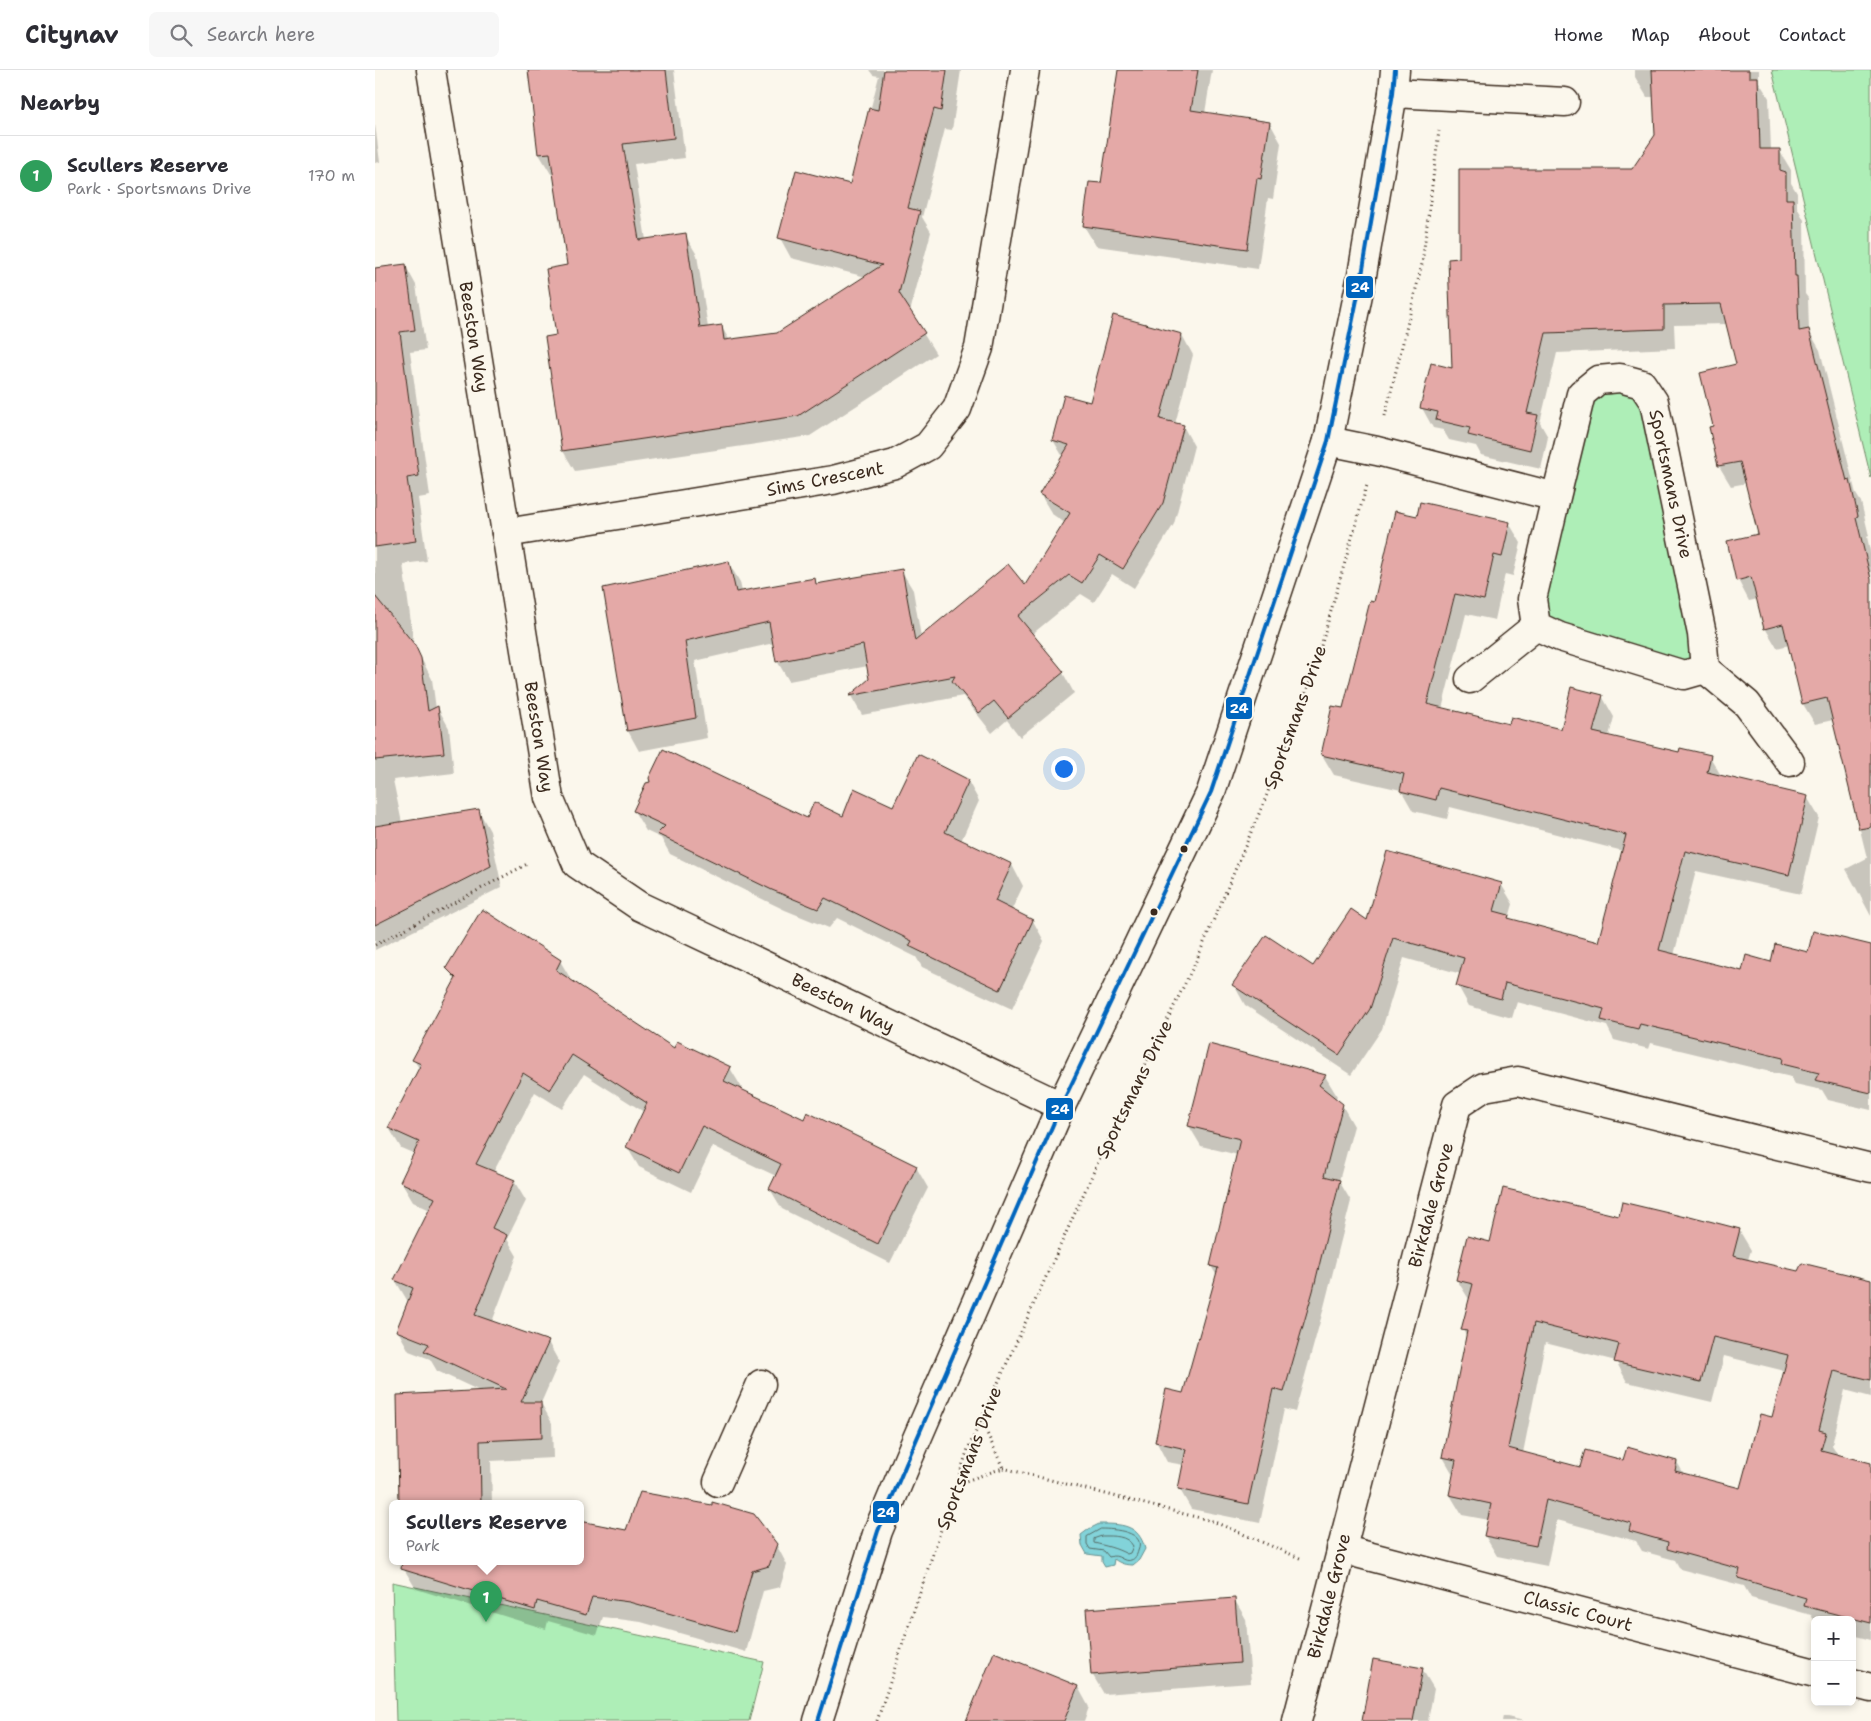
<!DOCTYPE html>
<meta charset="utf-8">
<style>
body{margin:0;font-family:"Shantell Sans",sans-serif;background:#f7f7f7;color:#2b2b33}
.controls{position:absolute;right:15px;bottom:15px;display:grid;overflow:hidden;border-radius:8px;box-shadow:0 2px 8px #0003}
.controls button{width:45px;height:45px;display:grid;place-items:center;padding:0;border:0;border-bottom:1px solid #e1e1e2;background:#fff;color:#2b2b33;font:25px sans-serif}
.you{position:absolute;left:688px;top:698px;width:18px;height:18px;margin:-12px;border:4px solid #fff;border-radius:50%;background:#1a73e8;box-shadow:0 0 0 8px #1a73e833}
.badge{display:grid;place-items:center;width:32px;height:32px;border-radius:50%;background:#d1495b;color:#fff;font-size:16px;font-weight:700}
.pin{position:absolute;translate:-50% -41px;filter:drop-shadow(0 1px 2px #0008)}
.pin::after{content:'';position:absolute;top:26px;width:18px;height:15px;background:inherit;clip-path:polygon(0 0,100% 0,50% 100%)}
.popup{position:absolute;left:14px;top:1430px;width:195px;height:65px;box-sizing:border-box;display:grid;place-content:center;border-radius:8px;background:#fff;filter:drop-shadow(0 1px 4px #0005);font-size:16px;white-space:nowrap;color:#7c7c81}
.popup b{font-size:19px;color:#2b2b33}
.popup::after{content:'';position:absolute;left:50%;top:100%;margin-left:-10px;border:10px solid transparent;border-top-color:#fff}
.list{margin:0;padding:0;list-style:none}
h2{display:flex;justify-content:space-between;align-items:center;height:65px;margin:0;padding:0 20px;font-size:21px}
h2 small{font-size:16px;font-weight:400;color:#7c7c81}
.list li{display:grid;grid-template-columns:32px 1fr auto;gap:15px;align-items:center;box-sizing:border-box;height:80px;padding:0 20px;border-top:1px solid #e1e1e2}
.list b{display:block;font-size:19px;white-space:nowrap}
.list p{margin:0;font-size:16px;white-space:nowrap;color:#7c7c81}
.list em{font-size:16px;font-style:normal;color:#7c7c81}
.icon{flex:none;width:28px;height:28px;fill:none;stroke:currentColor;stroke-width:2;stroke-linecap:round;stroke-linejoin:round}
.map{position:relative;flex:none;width:1496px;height:1651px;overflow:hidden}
header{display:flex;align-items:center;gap:30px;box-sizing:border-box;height:70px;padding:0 25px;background:#fff;border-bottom:1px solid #e1e1e2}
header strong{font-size:24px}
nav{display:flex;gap:28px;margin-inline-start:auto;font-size:18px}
.search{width:350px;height:45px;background:#f7f7f7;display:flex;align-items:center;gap:12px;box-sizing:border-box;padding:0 18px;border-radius:8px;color:#7c7c81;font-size:19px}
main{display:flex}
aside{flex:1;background:#fff}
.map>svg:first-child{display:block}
.green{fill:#aeeeb7;stroke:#748c6a}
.water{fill:#82d3d9;stroke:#668f8e}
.shadow{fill:#0003;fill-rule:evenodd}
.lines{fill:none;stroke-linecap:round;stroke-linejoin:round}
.shore{stroke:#576e69;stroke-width:1}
.building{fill:#e4a9a7;stroke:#3b2a1e;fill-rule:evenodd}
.street-casing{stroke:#3b2a1e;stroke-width:31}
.secondary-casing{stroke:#3b2a1e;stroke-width:31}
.path{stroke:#3b2a1e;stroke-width:3;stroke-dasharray:1 4;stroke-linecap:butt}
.street{stroke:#fbf7ec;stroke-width:28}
.secondary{stroke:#fbf7ec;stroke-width:28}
.bus-1-casing{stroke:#fbf7ec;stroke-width:8}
.bus-1{stroke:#0065bd;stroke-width:4}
.bus-dot{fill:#3b2a1e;stroke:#fbf7ec;stroke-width:2}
.labels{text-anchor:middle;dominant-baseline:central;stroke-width:4;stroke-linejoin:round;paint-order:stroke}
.street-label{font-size:18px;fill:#3b2a1e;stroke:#fbf7ec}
.line-badge{stroke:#fbf7ec;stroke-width:2}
.badge-label{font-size:14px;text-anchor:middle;font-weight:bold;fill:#fff}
</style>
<header>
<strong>Citynav</strong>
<div class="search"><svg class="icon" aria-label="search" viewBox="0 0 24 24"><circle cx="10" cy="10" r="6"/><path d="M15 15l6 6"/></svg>Search here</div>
<nav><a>Home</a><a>Map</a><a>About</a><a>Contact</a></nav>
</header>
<main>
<aside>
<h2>Nearby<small></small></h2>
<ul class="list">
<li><span class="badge" style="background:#2e9e5b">1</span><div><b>Scullers Reserve</b><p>Park · Sportsmans Drive</p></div><em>170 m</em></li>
</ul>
</aside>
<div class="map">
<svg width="1496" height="1651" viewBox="0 0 1496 1651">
<rect width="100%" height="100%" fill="#fbf7ec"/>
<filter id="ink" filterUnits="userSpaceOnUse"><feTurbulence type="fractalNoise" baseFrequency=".02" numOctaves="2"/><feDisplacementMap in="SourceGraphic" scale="10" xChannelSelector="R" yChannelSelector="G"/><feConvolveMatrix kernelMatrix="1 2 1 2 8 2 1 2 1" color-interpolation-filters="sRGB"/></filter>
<g filter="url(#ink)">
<g class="green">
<polygon points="1397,0 1496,0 1496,408"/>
<polygon points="1267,314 1330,599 1161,556 1206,324"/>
<polygon points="17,1512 389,1592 374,1651 21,1651"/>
</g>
<path class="water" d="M724,1454c22,0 40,0 46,25l-6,11 -6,5c-7,0 -12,-1 -19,-6l-1,6 -8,2 -3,-5v-6l-15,-2 -5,-9 -1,-10 8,-6z"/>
<g class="shadow">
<polygon points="155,0 299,0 310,88 259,94 271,170 310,165 322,185 333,258 346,256 355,271 402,265 491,207 416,188 405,168 476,115 504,6 498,5 494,0 586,0 577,60 570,59 547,147 556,162 535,242 561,284 435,366 200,401 188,381 172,268 183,267 194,196 179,103 176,104 164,84"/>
<polygon points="744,0 837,0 830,43 895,53 906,73 898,129 893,128 883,199 721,176 709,156 727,115"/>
<polygon points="1260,0 1384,0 1384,12 1394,28 1396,80 1404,80 1416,100 1416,113 1422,123 1422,137 1429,150 1430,224 1433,228 1434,261 1445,280 1481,424 1486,432 1494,466 1492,467 1496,485 1496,846 1471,799 1492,788 1458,650 1440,654 1428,634 1414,575 1402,578 1390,558 1383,529 1374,531 1363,510 1385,464 1372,413 1356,416 1344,396 1335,358 1340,357 1363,295 1353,254 1299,255 1300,278 1182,283 1165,353 1173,367 1166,399 1106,385 1101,376 1074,370 1068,360 1058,358 1047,338 1078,299 1085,190 1257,100 1281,66 1280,27 1272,27 1260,7"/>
<polygon points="0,54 5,92 0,93"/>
<polygon points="30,195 41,215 51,280 35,282 55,426 43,428 52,491 28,494 39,575 57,609 61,639 63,638 74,658 79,703 18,710 27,753 104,741 115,761 127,817 0,880 0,199"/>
<polygon points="807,265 818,285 800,354 808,356 819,376 799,454 759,518 737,504 719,532 706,524 656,565 688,603 699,623 645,667 632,650 617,663 588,626 487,645 476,626 496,609 493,596 414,611 402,591 399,573 320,591 332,668 264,681 253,661 230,519 353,492 365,512 367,522 439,509 442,515 526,500 538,520 546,567 650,517 690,453 677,444 665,424 688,387 678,370 716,333"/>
<polygon points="1043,448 1134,453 1146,473 1138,506 1130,504 1120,550 1091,544 1067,639 1135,656 1186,661 1227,626 1239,647 1234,666 1304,683 1335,687 1347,707 1432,727 1444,747 1426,824 1321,801 1299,885 1368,902 1434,883 1496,879 1496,1040 1453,1030 1447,1020 1420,1014 1416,1007 1276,973 1274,979 1239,970 1232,956 1142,932 1137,948 1094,936 1083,916 1086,904 1029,888 1007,959 976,1005 870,935 859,915 938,898 993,852 1126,814 1138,834 1134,848 1135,850 1224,873 1248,781 1075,737 1072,749 1038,741 1026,720 959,705 947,685 968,640 1000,534"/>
<polygon points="593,711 604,731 586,771 637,795 648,816 636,841 658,851 669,871 637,939 547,897 541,887 462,848 454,858 410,840 295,784 286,768 271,761 259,741 432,750 468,748 519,737"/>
<polygon points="185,891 197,911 299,980 355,998 367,1018 366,1020 429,1050 541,1097 553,1118 515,1193 407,1139 395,1119 401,1106 338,1076 316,1122 264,1097 252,1077 269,1042 209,1004 187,1039 160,1022 118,1103 139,1111 151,1131 132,1169 142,1186 117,1252 173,1272 184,1292 166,1333 177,1353 178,1388 116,1391 117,1433 25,1433 24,1418 107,1322 62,1301 55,1289 34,1281 23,1261 34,1231 32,1230 20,1210 55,1140 38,1132 26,1112 40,1084 26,1078 14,1058 45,1000 39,990 81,911 73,898"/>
<polygon points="835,976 950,1006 962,1026 960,1029 967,1035 979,1056 964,1111 976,1131 948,1241 920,1342 909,1339 885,1453 816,1439 804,1418 809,1395 792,1392 781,1371 809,1325 842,1206 836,1196 863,1085 826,1076 814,1056"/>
<path d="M1245,1147l119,13 12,20 -3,10 50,12 73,8v117l-26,-7 -13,55 5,8 -1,2 35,10v175l-19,-5v-15h-37v2l-4,-7 -60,-17 -7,-12 -64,-17 -5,-9 -33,-9 -6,-10 -79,-21 -10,46 -50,-10 -12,-20 4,-16 -27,-5 -12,-20 4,-19 -11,-19 24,-119 -4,-8 7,-29 -13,-21 34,-37zM1170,1273l71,18 11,21 85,20 12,-46 61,15 -12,48 -32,70 -57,-15 -7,-12h-53l-43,7 -58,-16z"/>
<polygon points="205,1452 252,1462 401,1474 412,1495 405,1517 388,1521 371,1582 266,1552 228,1547 222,1565 173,1551 171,1559 41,1519 29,1499 29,1491 205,1491"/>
<polygon points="859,1529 871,1549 876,1613 729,1624 717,1604"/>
<polygon points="1047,1599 1059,1619 1053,1651 988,1651"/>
<polygon points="703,1617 714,1637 709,1651 593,1651"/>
<polygon points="1128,1646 1149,1651 1127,1651"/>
</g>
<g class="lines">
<g class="shore">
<path d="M726,1459c12,0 46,2 37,22 -1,4 -3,8 -7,9 -9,3 -11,-7 -22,-3l-5,-6 -14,-2 -3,-5v-7z"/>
<path d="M727,1466c11,0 25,-1 31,10l-3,7 -3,1c-11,-6 -21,-8 -33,-11v-4z"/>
</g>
</g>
<g class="building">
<polygon points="153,0 291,0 299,68 248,74 264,170 311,163 325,258 347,255 349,270 402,263 507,195 403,168 421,100 475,114 494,38 503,40 509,0 572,0 566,41 559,39 533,138 545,141 524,223 550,263 423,346 187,381 170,267 181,265 171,199 192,195 175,83 163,84"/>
<polygon points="743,0 823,0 816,40 895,52 886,109 882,108 872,179 708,156 714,112 726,113"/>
<polygon points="1277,0 1374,0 1374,7 1383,7 1385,79 1405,79 1405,100 1411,102 1411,129 1418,129 1420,206 1422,206 1424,261 1434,259 1472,411 1475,410 1483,446 1481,447 1496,509 1496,757 1484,759 1452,628 1427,634 1408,554 1389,559 1376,507 1361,511 1352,471 1383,464 1365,392 1343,396 1334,357 1338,356 1325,303 1361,294 1346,234 1289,235 1289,259 1171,263 1152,343 1163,345 1155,380 1093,365 1095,358 1061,350 1063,342 1045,338 1056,293 1077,298 1073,189 1084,188 1084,99 1257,99 1280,65"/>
<polygon points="31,194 40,260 25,262 44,406 32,408 41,471 0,477 0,198"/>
<polygon points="738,245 807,264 785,349 809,355 788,433 748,499 725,485 707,513 694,505 643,546 689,602 633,648 619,631 604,643 577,611 580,606 474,626 494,609 488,575 401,592 394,552 310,571 321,648 252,661 228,518 354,491 361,522 440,508 441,514 527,499 540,571 633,494 650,515 695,443 664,424 694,375 677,370 689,325 715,332"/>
<polygon points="1045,432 1135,452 1127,487 1119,485 1109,530 1080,524 1052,634 1134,654 1136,647 1186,659 1196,617 1228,625 1218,662 1304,682 1305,678 1336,685 1332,702 1433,726 1414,805 1310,781 1284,880 1367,901 1371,885 1396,892 1400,874 1433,882 1438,861 1496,875 1496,1023 1440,1010 1444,1003 1407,994 1408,988 1265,954 1263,959 1226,950 1229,939 1130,913 1126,929 1081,916 1089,888 1018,868 995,939 964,985 857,915 891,865 938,896 976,839 992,850 1012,781 1127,813 1119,841 1134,845 1133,848 1223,872 1251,765 1064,718 1061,730 1025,721 1029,704 946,685 957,636 968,638 995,531 999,532 1020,441 1042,446"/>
<polygon points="0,526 40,575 46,588 53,641 63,636 69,683 0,690"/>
<polygon points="288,679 432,748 439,732 468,746 479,718 518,736 543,684 594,710 570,762 637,794 620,831 658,850 625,920 534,876 537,871 450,828 443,839 397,820 282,764 290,756 258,741 271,713 275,712 274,708"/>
<polygon points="104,739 116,796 0,855 0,756"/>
<polygon points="107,839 186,890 181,900 299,978 302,971 356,997 349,1011 429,1049 432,1042 542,1096 503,1174 394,1119 406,1094 327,1056 304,1103 251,1077 272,1033 197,985 175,1020 148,1003 101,1094 140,1110 117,1158 132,1165 100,1245 174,1271 146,1332 166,1332 167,1368 105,1371 106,1433 24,1433 22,1325 131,1319 49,1281 54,1274 21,1261 38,1218 19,1210 60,1128 25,1112 44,1072 13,1058 46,994 37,990 81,908 71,898"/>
<polygon points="834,974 951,1005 944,1015 968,1034 949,1106 965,1110 938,1221 909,1322 898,1319 873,1434 803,1419 811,1379 780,1372 791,1319 808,1323 843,1198 835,1196 865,1069 813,1056"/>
<path d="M1128,1118l116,28 3,-14 63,15 1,-2 54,14 -7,27 65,15 4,-8 69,17v100l-37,-9 -15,59 7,2 -5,18 50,13v160l-67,-17 2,-8 -68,-20 2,-9 -73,-20 1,-7 -39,-11 2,-8 -85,-23 -10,46 -52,-10 7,-32 -42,-9 7,-35 -14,-3 25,-126 -6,-1 12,-46 -17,-4 11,-44 23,6zM1159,1253l85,21 -5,18 87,20 12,-45 75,18 -16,62 -12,-3 -20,74 -65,-17 2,-10 -50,-14 -4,13 -38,-10 -5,17 -72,-19z"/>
<polygon points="265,1422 337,1435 337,1432 379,1444 402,1474 394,1496 377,1501 360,1562 254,1532 217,1527 211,1545 162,1531 160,1540 26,1499 27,1491 205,1491 205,1451 251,1460"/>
<polygon points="860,1528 865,1593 716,1605 711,1539"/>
<polygon points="619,1582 703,1616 689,1651 591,1651"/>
<polygon points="998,1589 1048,1598 1038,1651 987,1651"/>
</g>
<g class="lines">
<defs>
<g id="street">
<polyline points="56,0 174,728 202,794 264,836 686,1036"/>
<polyline points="1018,23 1190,32"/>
<polyline points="953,371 1002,381 1181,427 1206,324 1223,310 1245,308 1267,314 1279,332 1327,564 1330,599 1309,605 1185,567 1161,556 1157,529 1181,427"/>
<polyline points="131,463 458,410 520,394 553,376 582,339 604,278 650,0"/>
<polyline points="1330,599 1372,634 1415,692"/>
<polyline points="1095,609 1161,556"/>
<polyline points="343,1412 386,1314"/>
<polyline points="966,1479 1440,1603"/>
<polyline points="1477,1613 1496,1618"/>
<polyline points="922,1651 1082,1035 1109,1017 1143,1011 1496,1098"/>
</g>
<polyline id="secondary" points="443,1651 503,1461 534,1387 686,1036 836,722 953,371 987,205 1018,23 1020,0"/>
</defs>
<use href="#street" class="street-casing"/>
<use href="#secondary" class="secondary-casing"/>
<g class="path">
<polyline points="1010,346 1047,194 1064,61"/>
<polyline points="0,875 154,793"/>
<polyline points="628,1398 837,1451 927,1489"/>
<polyline points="582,1414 628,1398 606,1350"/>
<polyline points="502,1651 593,1379 724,1090 822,889 889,732 938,604 992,415"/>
</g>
<use href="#street" class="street"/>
<use href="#secondary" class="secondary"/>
<defs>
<polyline id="bus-1" points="443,1651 503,1461 534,1387 686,1036 836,722 953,371 987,205 1018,23 1020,0"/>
</defs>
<use href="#bus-1" class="bus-1-casing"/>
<use href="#bus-1" class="bus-1"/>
</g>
</g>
<g class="bus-dot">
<circle cx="809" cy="779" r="4.5"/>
<circle cx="779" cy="842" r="4.5"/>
</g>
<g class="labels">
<g class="street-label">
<text transform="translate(99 267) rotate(81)">Beeston Way</text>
<text transform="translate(450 409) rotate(-11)">Sims Crescent</text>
<text transform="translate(1296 414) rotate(78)">Sportsmans Drive</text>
<text transform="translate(920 647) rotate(-70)">Sportsmans Drive</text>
<text transform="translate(164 667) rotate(81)">Beeston Way</text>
<text transform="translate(468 933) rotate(26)">Beeston Way</text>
<text transform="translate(759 1019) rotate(-64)">Sportsmans Drive</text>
<text transform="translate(1056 1135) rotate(-75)">Birkdale Grove</text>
<text transform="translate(594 1388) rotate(-69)">Sportsmans Drive</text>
<text transform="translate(954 1526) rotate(-76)">Birkdale Grove</text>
<text transform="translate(1203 1541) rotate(15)">Classic Court</text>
</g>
</g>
<g class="line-badge">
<rect x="970" y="205" width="29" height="24" rx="5" fill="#0065bd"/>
<rect x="850" y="626" width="28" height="24" rx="5" fill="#0065bd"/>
<rect x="670" y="1027" width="29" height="24" rx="5" fill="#0065bd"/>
<rect x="497" y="1430" width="28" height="24" rx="5" fill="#0065bd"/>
</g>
<g class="badge-label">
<text x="985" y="222">24</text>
<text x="864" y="643">24</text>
<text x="685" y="1044">24</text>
<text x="511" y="1447">24</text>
</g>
</svg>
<div class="controls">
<button>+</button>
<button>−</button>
</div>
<div class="you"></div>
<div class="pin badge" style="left:111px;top:1552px;background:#2e9e5b">1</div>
<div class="popup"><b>Scullers Reserve</b>Park</div>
</div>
</main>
